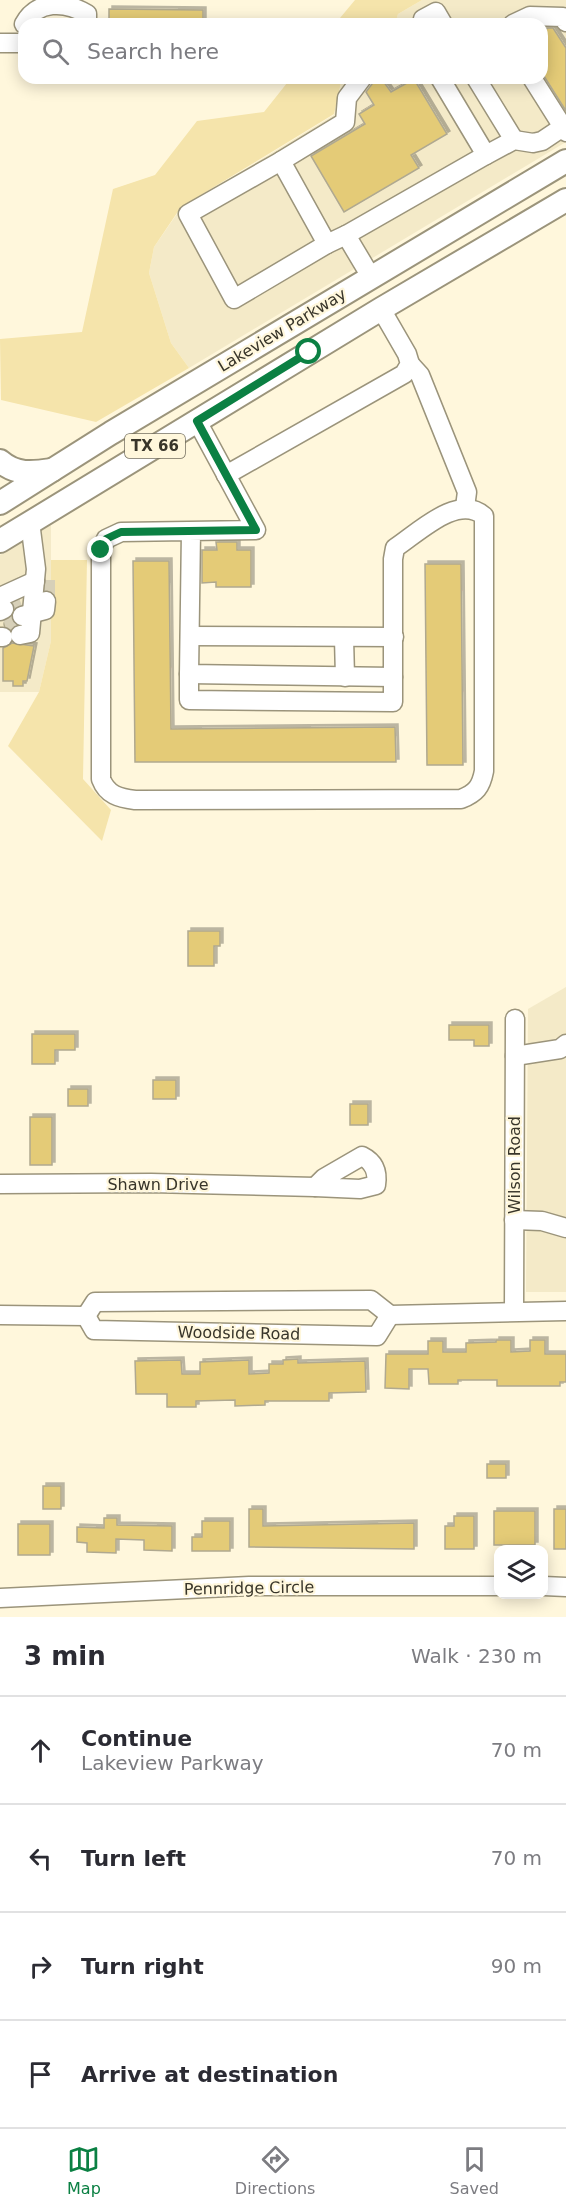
<!DOCTYPE html>
<meta charset="utf-8">
<style>
body{margin:0;font-family:"DejaVu Sans",sans-serif;background:#f7f7f7;color:#2b2b33}
.controls{position:absolute;right:18px;bottom:18px;display:grid;overflow:hidden;border-radius:12px;box-shadow:0 3px 15px #0003}
.controls button{width:54px;height:54px;display:grid;place-items:center;padding:0;border:0;border-bottom:2px solid #e1e1e2;background:#fff;color:#2b2b33;font:30px sans-serif}
.stop{position:absolute;width:18px;height:18px;margin:-14px;border:4px solid #0b8043;border-radius:50%;background:#fff}
.stop.end{background:#0b8043;border-color:#fff;box-shadow:0 2px 6px #0008}
.list{margin:0;padding:0;list-style:none}
h2{display:flex;justify-content:space-between;align-items:center;height:78px;margin:0;padding:0 24px;font-size:26px}
h2 small{font-size:20px;font-weight:400;color:#7c7c81}
.list li{display:grid;grid-template-columns:39px 1fr auto;gap:18px;align-items:center;box-sizing:border-box;height:108px;padding:0 24px;border-top:2px solid #e1e1e2}
.list b{display:block;font-size:22px;white-space:nowrap}
.list p{margin:0;font-size:20px;white-space:nowrap;color:#7c7c81}
.list em{font-size:20px;font-style:normal;color:#7c7c81}
.icon{flex:none;width:33px;height:33px;fill:none;stroke:currentColor;stroke-width:2;stroke-linecap:round;stroke-linejoin:round}
.map{position:relative;flex:none;width:566px;height:1617px;overflow:hidden}
.search{position:absolute;background:#fff;box-shadow:0 3px 15px #0003;left:18px;right:18px;top:18px;height:66px;display:flex;align-items:center;gap:15px;box-sizing:border-box;padding:0 21px;border-radius:18px;color:#7c7c81;font-size:22px}
.sheet{height:510px;background:#fff}
nav{display:flex;justify-content:space-around;align-items:center;box-sizing:border-box;height:84px;border-top:2px solid #e1e1e2;background:#fff;font-size:16px;color:#7c7c81}
nav a{display:grid;justify-items:center;gap:3px}
nav .on{color:#0b8043}
.map>svg:first-child{display:block}
.built{fill:#f4eac8}
.green{fill:#f5e4ab}
.building{fill:#e4cb77;stroke:#b0a990;stroke-width:1.5;filter:url(#shadow)}
.lines{fill:none;stroke-linecap:round;stroke-linejoin:round}
.minor-tunnel{stroke:#d7d0b8;stroke-width:18;stroke-dasharray:18 9;stroke-linecap:butt}
.minor-casing{stroke:#9b947b;stroke-width:21}
.major-casing{stroke:#9b947b;stroke-width:26}
.minor{stroke:#fff;stroke-width:18}
.major{stroke:#fff;stroke-width:22}
.route{stroke:#0b8043;stroke-width:8}
.labels{text-anchor:middle;dominant-baseline:central;stroke-width:4.5;stroke-linejoin:round;paint-order:stroke}
.shield{fill:#fff7dc;stroke:#746f5f;stroke-width:1.5}
.shield-label{font-size:15px;font-weight:bold;fill:#38352a}
.street-label{font-size:16px;fill:#38352a;stroke:#fff7dc}
</style>
<div class="map">
<svg width="566" height="1617" viewBox="0 0 566 1617">
<defs>
<filter id="shadow"><feDropShadow dx="3" dy="-3" stdDeviation="0" flood-color="#0004"/></filter>
</defs>
<rect width="100%" height="100%" fill="#fff7dc"/>
<g class="built">
<polygon points="422,0 566,0 566,142 189,368 171,343 149,273 154,247 181,208 334,115 342,78 542,78 542,24 395,24 398,14"/>
<polygon points="51,525 51,641 39,692 0,692 0,555"/>
<polygon points="566,987 566,1292 526,1292 528,1009"/>
</g>
<g class="green">
<polygon points="355,0 422,0 398,14 395,24 335,24"/>
<polygon points="291,78 342,78 334,114 181,207 154,247 149,273 171,343 189,368 96,422 1,400 0,339 82,332 113,189 155,175 197,121 264,112"/>
<polygon points="51,560 87,560 83,779 111,810 102,841 8,746 39,692 51,641"/>
</g>
<g class="building">
<polygon points="109,9 203,10 203,24 109,24"/>
<polygon points="548,28 553,28 566,48 566,111 542,73 542,31"/>
<polygon points="381,78 391,92 414,79 447,134 411,155 419,168 344,212 311,156 365,124 359,114 374,105 366,92 372,84"/>
<polygon points="216,542 237,542 237,550 251,550 251,587 216,587 216,582 202,583 202,550 217,550"/>
<polygon points="133,561 169,561 171,729 395,727 396,762 135,762"/>
<polygon points="425,564 461,564 463,765 427,765"/>
<circle cx="9" cy="624" r="5"/>
<polygon points="12,643 34,646 27,681 23,681 23,686 13,686 13,681 3,681 3,648"/>
<polygon points="188,931 220,931 220,946 214,946 214,966 188,966"/>
<polygon points="449,1025 489,1025 489,1046 474,1046 474,1040 449,1040"/>
<polygon points="32,1034 75,1034 75,1050 55,1050 55,1064 32,1064"/>
<rect x="153" y="1080" width="23" height="19"/>
<rect x="68" y="1089" width="20" height="17"/>
<rect x="350" y="1104" width="18" height="21"/>
<rect x="30" y="1117" width="22" height="48"/>
<polygon points="496,1340 511,1340 511,1352 530,1351 530,1340 545,1340 545,1354 566,1354 566,1382 560,1382 560,1386 497,1386 497,1380 458,1380 458,1384 429,1384 428,1369 409,1369 409,1389 385,1388 386,1354 428,1354 428,1341 443,1341 443,1352 466,1352 466,1343 496,1342"/>
<polygon points="298,1359 298,1363 365,1361 366,1392 329,1393 329,1401 265,1401 265,1405 235,1406 235,1400 196,1401 196,1407 167,1407 167,1394 136,1394 135,1361 181,1360 182,1374 200,1374 200,1362 249,1360 249,1374 269,1373 269,1364 283,1364 283,1360"/>
<rect x="487" y="1464" width="19" height="14"/>
<rect x="43" y="1486" width="18" height="23"/>
<polygon points="249,1509 263,1509 263,1526 414,1523 414,1549 249,1547"/>
<rect x="554" y="1509" width="12" height="40"/>
<rect x="494" y="1511" width="41" height="34"/>
<polygon points="454,1516 474,1516 474,1549 445,1549 445,1526 454,1526"/>
<polygon points="104,1518 117,1518 117,1525 172,1526 172,1551 144,1550 144,1540 116,1539 116,1553 87,1552 87,1543 77,1542 77,1527 104,1528"/>
<polygon points="202,1521 230,1521 230,1551 192,1551 192,1537 202,1537"/>
<rect x="18" y="1524" width="32" height="31"/>
</g>
<g class="lines">
<g class="minor-tunnel">
<polyline points="46,580 46,601"/>
<polyline points="4,609 21,602"/>
<polyline points="4,622 20,617"/>
</g>
<defs>
<g id="minor">
<path d="M24,24c13,-24 41,-23 63,-10v10"/>
<polyline points="422,24 423,19 436,12 443,24"/>
<polyline points="513,24 530,16 563,17 566,22"/>
<polyline points="0,43 23,43"/>
<polyline points="362,78 347,98 345,122 281,161 327,244 346,235 371,277"/>
<polyline points="440,78 486,155 514,140 533,143 542,141 566,125"/>
<polyline points="476,78 514,140"/>
<polyline points="532,78 566,132"/>
<polyline points="281,161 188,214 234,299 327,244"/>
<polyline points="346,235 486,155"/>
<polyline points="410,364 420,375 467,492 465,507"/>
<polyline points="226,475 404,374 410,364 407,354 381,309"/>
<path d="M191,531l-2,143 204,3v-118l2,-11c23,-15 63,-55 89,-32v255c-3,16 -8,22 -23,28l-326,1c-16,-2 -28,-5 -34,-21v-229l5,-11 15,-7 135,-2 -59,-109"/>
<polyline points="0,597 35,581"/>
<polyline points="0,611 4,609"/>
<polyline points="22,616 45,610 46,601"/>
<polyline points="20,635 30,633 36,569 30,522"/>
<polyline points="190,636 394,637"/>
<polyline points="0,637 3,637"/>
<polyline points="344,638 345,677"/>
<polyline points="189,674 189,700 393,702 393,677"/>
<polyline points="515,1056 560,1049 566,1044"/>
<path d="M362,1156c12,6 16,16 14,29l-16,4 -45,-2 9,-9z"/>
<polyline points="0,1184 151,1183 315,1187"/>
<polyline points="514,1220 542,1221 566,1228"/>
<polyline points="514,1311 515,1019"/>
<polyline points="0,1315 86,1316"/>
<polyline points="86,1316 95,1302 371,1300 390,1315 566,1311"/>
<polyline points="86,1316 94,1330 377,1336 390,1315"/>
<polyline points="544,1586 566,1587"/>
<polyline points="0,1598 249,1586 498,1586"/>
</g>
<g id="major">
<path d="M0,461c16,14 32,12 52,9"/>
<polyline points="0,503 111,433 566,161"/>
<polyline points="0,541 381,309 566,200"/>
</g>
</defs>
<use href="#minor" class="minor-casing"/>
<use href="#major" class="major-casing"/>
<use href="#minor" class="minor"/>
<use href="#major" class="major"/>
</g>
<g class="lines">
<polyline class="route" points="101,550 106,539 121,532 256,530 197,421 309,352"/>
</g>
<g class="labels">
<rect class="shield" x="125" y="434" width="60" height="24" rx="4.5"/>
<g class="shield-label">
<text x="155" y="446">TX 66</text>
</g>
<g class="street-label">
<text transform="translate(282 330) rotate(-31)">Lakeview Parkway</text>
<text transform="translate(514 1165) rotate(-90)">Wilson Road</text>
<text x="158" y="1184">Shawn Drive</text>
<text transform="translate(239 1333) rotate(1)">Woodside Road</text>
<text transform="translate(249 1588) rotate(-1)">Pennridge Circle</text>
</g>
</g>
</svg>
<div class="controls">
<button><svg class="icon" aria-label="layers" viewBox="0 0 24 24"><path d="M12 4l9 5-9 5-9-5zM3 14l9 5 9-5"/></svg></button>
</div>
<div class="stop" style="left:309px;top:352px"></div>
<div class="stop end" style="left:101px;top:550px"></div>
<div class="search"><svg class="icon" aria-label="search" viewBox="0 0 24 24"><circle cx="10" cy="10" r="6"/><path d="M15 15l6 6"/></svg>Search here</div>
</div>
<section class="sheet">
<h2>3 min<small>Walk · 230 m</small></h2>
<ul class="list">
<li><svg class="icon" aria-label="ahead" viewBox="0 0 24 24"><path d="M12 20V5M6 11l6-6 6 6"/></svg><div><b>Continue</b><p>Lakeview Parkway</p></div><em>70 m</em></li>
<li><svg class="icon" aria-label="left" viewBox="0 0 24 24"><path d="M17 20v-9H6M10 6l-5 5 5 5"/></svg><div><b>Turn left</b></div><em>70 m</em></li>
<li><svg class="icon" aria-label="right" viewBox="0 0 24 24"><path d="M7 20v-9h11M14 6l5 5-5 5"/></svg><div><b>Turn right</b></div><em>90 m</em></li>
<li><svg class="icon" aria-label="arrive" viewBox="0 0 24 24"><path d="M6 21V4h12l-3 4 3 4H6"/></svg><div><b>Arrive at destination</b></div></li>
</ul>
</section>
<nav>
<a class="on"><svg class="icon" aria-label="map" viewBox="0 0 24 24"><path d="M3 6l6-2 6 2 6-2v14l-6 2-6-2-6 2zM9 4v14M15 6v14"/></svg>Map</a>
<a><svg class="icon" aria-label="directions" viewBox="0 0 24 24"><path d="M12 3l9 9-9 9-9-9zM9 14v-3h6M13 9l2 2-2 2"/></svg>Directions</a>
<a><svg class="icon" aria-label="saved" viewBox="0 0 24 24"><path d="M7 4h10v16l-5-4-5 4z"/></svg>Saved</a>
</nav>
